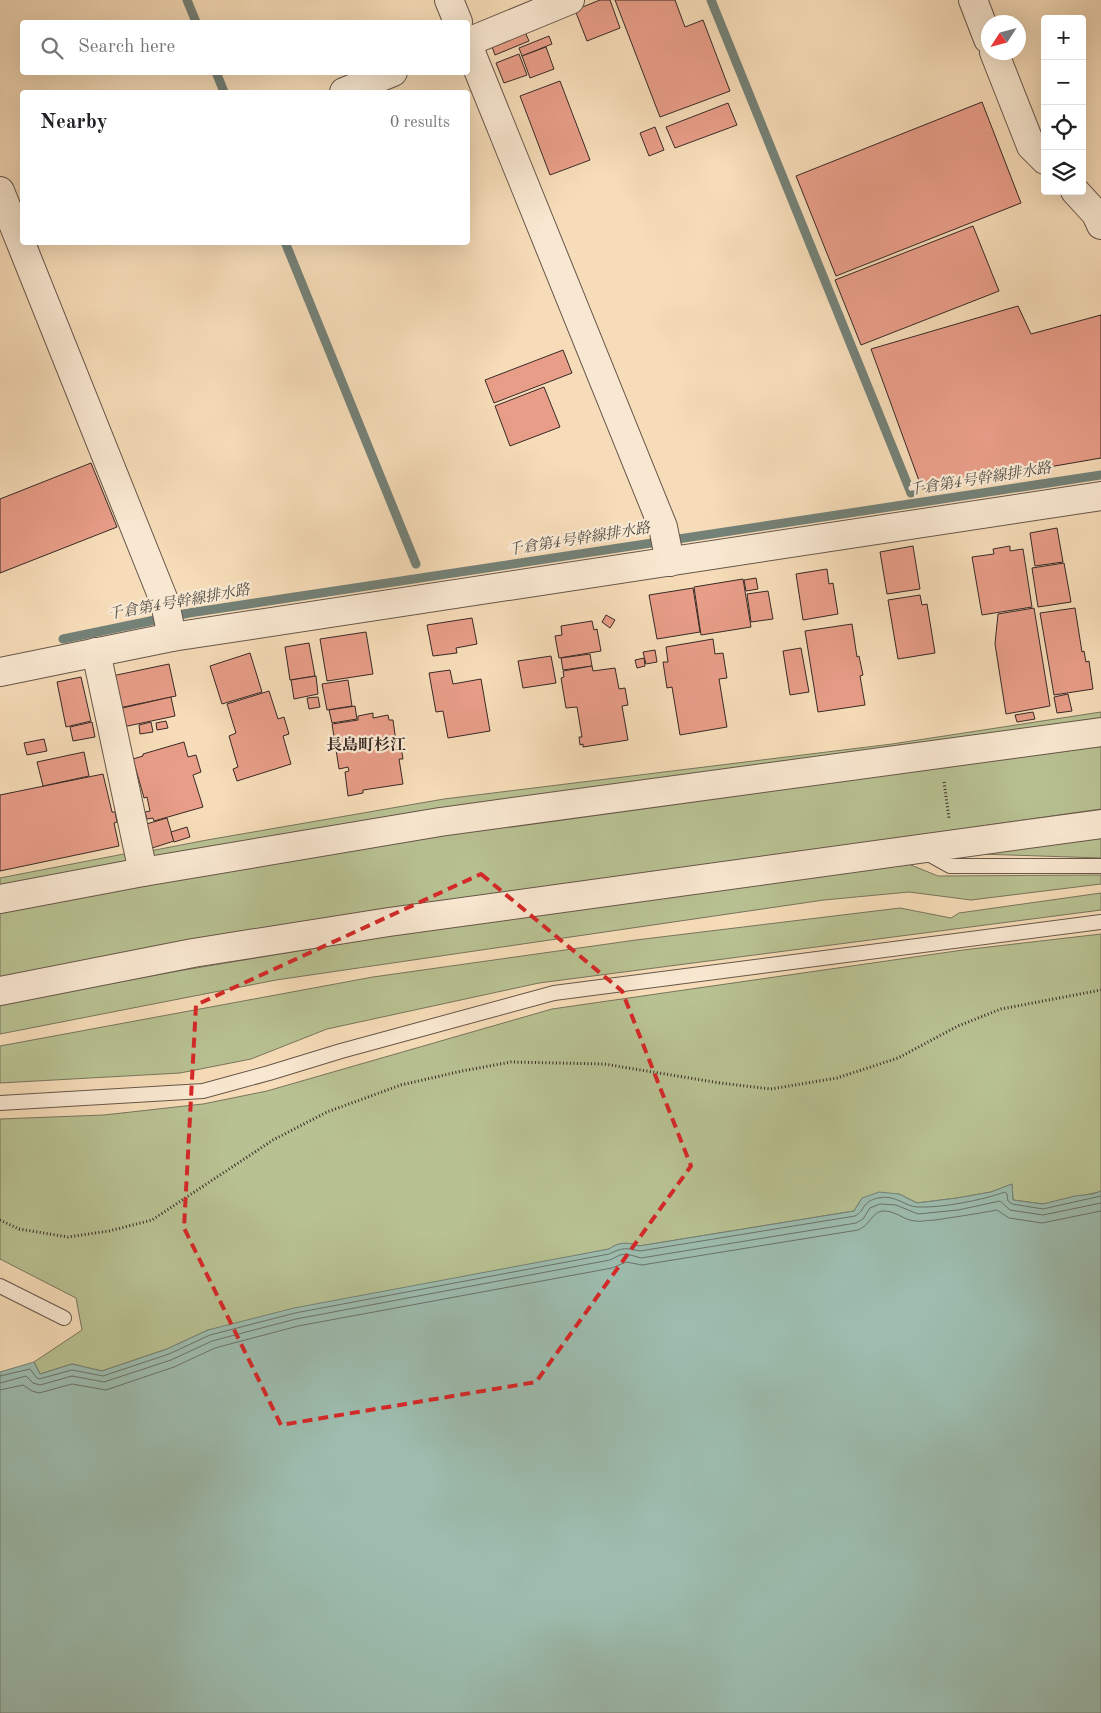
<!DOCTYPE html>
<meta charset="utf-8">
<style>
body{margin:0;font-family:"Old Standard TT","Noto Serif JP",serif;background:#f6f6f6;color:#202124}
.controls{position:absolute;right:15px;top:15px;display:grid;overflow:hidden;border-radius:5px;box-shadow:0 5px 20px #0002}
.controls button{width:45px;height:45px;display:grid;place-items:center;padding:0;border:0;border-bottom:1px solid #e0e0e0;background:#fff;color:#202124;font:25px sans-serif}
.compass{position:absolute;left:981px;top:15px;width:45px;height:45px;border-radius:50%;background:#fff;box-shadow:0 5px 20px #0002;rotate:234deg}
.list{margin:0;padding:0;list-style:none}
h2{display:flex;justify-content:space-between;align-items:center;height:65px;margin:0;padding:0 20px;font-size:21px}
h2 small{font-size:16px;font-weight:400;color:#757577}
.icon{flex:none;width:28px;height:28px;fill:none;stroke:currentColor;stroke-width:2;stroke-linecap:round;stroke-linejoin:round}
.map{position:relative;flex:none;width:1101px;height:1713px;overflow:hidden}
.search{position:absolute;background:#fff;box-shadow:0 5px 20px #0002;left:20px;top:20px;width:450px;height:55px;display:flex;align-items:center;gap:12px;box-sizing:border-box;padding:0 18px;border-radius:5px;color:#757577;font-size:19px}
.panel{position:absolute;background:#fff;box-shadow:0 5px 20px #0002;left:20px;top:90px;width:450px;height:155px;border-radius:5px}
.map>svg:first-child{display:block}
.green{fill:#b8c192;stroke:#78755c}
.water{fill:#9dbcae;stroke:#748177}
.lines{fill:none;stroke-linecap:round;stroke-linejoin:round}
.shore{stroke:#6a726a;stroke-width:1}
.stream{stroke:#748177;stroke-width:9}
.building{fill:#e89d88;stroke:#372925}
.service-casing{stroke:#67564a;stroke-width:16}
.minor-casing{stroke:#67564a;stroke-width:30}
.path{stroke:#372925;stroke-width:3;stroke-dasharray:1 2.5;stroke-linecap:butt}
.service{stroke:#f9e8d1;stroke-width:14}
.minor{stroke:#f9e8d1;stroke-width:28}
.marked{fill:none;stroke:#d62828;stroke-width:4;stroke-dasharray:10 6;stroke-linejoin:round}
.labels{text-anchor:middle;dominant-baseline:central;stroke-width:4.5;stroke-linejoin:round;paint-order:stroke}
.water-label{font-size:15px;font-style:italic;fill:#504e47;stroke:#f9e8d1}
.quarter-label{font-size:16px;font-weight:bold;fill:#372925;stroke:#f9e8d1}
</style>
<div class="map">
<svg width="1101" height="1713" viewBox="0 0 1101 1713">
<rect width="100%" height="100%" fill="#f6dcb8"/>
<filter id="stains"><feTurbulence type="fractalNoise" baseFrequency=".004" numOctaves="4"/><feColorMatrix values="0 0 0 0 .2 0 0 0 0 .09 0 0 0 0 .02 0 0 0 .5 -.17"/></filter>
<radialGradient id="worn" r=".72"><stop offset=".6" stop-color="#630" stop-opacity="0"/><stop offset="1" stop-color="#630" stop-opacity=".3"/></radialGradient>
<g class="green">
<polygon points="1101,712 1101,724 158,863 150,851 207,840 444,799 892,744"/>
<polygon points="1101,740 1101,809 388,911 0,980 0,908 436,833"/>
<polygon points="1101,837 1101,858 979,854"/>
<polygon points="129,853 130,861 0,891 0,878"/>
<polygon points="906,863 938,876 1101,875 1101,884 971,900 909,892 824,900 276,980 0,1034 0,1004 178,971 393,935"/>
<polygon points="1101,893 1101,910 539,983 327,1029 251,1059 180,1073 0,1083 0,1046 373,977 636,940 900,908 951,918 959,913"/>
<path d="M1101,934v257l-2,1 -56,12 -30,-4 -1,-16 -21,8 -34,6 -40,5 -18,-9 -37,4 -8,13 -215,35c-12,-4 -20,-4 -30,3l-401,81 -41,19 -65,22 -30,-7 -32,10 -6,-12 48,-32 -6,-32 -76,-39v-140l104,-4 99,-11 64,-13 285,-82 411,-59z"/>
</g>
<path class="water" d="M1012,1184l1,16 30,4 32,-8 18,-2 8,-3v522h-1101v-341l34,-10 6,12 32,-10 30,7 65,-22 41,-19 86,-22 315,-59c10,-7 18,-7 30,-3l215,-35 8,-13 17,-6 20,2 18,9 40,-5 34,-6z"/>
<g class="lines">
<g class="shore">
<path d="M0,1376l30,-7 6,8 3,2 33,-9 31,6 66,-22 41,-19 85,-22 314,-59c15,-7 16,-6 31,-3l215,-35c11,-6 6,-14 23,-18 18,-4 27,9 40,9 25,1 64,-7 87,-15l2,2 1,7 4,3 31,5 58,-13"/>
<polyline points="0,1383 26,1376 33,1383 40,1385 72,1376 104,1382 171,1360 212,1341 296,1319 610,1260 620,1255 627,1254 641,1258 856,1223 863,1219 870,1208 880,1204 896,1205 918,1214 958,1210 1000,1201 1010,1210 1043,1215 1101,1203"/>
<path d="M0,1390l23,-5 9,6 7,2 33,-9 34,6 68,-23 41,-19 83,-22 314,-58 14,-6 16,3 216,-35c11,-4 14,-17 24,-19 13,-1 21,9 33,10 6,1 13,-1 20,-1 20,-3 41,-6 62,-10l12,8 33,5 59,-12"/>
</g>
<g class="stream">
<polyline points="187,0 196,22"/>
<polyline points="711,0 911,493"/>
<polyline points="216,72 224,92"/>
<polyline points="285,242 416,564"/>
<polyline points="63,639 189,613 1101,475"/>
</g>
</g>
<g class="building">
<polygon points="600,0 610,0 620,28 587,41 575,10"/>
<polygon points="615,0 675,0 685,27 703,20 730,91 660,117"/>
<polygon points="525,32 529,41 495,55 491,44"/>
<polygon points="549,36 552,44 522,56 519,48"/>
<polygon points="546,47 554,69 530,78 522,56"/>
<polygon points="519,54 527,75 504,83 496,63"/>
<polygon points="560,81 590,160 550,175 520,96"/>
<polygon points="982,102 1021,203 836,276 796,176"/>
<polygon points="728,103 737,125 675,148 666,127"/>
<polygon points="655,127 664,150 649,156 640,133"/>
<polygon points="973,226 999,291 861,345 835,280"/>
<polygon points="1018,306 1031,334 1101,315 1101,458 922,489 871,349"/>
<polygon points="563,350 572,373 494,403 485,380"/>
<polygon points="544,387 560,427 510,446 495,406"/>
<polygon points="91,463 117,527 0,573 0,499"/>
<polygon points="1057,528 1063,562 1035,566 1030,533"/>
<polygon points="913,546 920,589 887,594 880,552"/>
<polygon points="1010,546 1010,551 1023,549 1032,607 982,615 972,557 994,554 993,549"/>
<polygon points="1064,563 1071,602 1038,607 1032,568"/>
<polygon points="827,569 829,584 833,583 838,614 803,620 796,574"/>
<polygon points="756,578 758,589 746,591 744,580"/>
<polygon points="743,579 751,627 701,635 694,587"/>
<polygon points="693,588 700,632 657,639 649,595"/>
<polygon points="768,591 773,619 751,622 747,594"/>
<polygon points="920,595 922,605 927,604 935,653 898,659 888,600"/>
<polygon points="1034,608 1050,706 1006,714 995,644 998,614"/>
<polygon points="1075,608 1082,652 1084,651 1086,662 1089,661 1093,689 1054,695 1040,613"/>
<polygon points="606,615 615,620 610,628 602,622"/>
<polygon points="472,618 477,644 456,648 457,653 433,656 427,625"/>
<polygon points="592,621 594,630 597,629 601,651 559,658 555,636 562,635 561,626"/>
<polygon points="852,624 857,657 859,656 863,675 860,676 865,705 818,712 805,631"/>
<polygon points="366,632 373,674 327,681 320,639"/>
<polygon points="713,639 715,654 723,653 727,678 719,679 727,727 680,735 672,687 667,688 663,662 668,662 666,647"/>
<polygon points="309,643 315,676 290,680 285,647"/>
<polygon points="801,648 809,692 790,695 783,651"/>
<polygon points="655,650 657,662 646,664 643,652"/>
<polygon points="250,653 262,692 222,704 210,666"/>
<polygon points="590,654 592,666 563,670 561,658"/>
<polygon points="551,656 556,683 523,688 518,661"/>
<polygon points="644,658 645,666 637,668 635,660"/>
<polygon points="169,664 176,696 119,708 112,676"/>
<polygon points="592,666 593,671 615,668 619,689 625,688 628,705 622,706 628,740 583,747 583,744 580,745 579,737 582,737 577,707 566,708 561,678 564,677 563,671"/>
<polygon points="450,670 453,684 481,679 490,731 448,738 443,711 436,712 429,673"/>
<polygon points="316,676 318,694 294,699 291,680"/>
<polygon points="81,677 91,721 66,727 57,682"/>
<polygon points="348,680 352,706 327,710 322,684"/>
<polygon points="269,691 278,719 284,717 289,734 283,736 291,764 237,781 233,769 238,767 229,736 236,733 227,704"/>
<polygon points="1068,694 1072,711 1057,713 1054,697"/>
<polygon points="171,697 175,716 123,727 118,709"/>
<polygon points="318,697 320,707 309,709 307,698"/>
<polygon points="355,706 357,719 332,723 329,710"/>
<polygon points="1033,712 1035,719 1017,722 1015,715"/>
<polygon points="373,713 373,718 388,715 389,720 393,720 396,742 400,741 403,759 399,759 403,784 363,790 363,793 348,796 345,772 349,771 348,767 339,769 332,724 358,720 358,716"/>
<polygon points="166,721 168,728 157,730 156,723"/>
<polygon points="92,722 95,737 73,741 70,727"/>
<polygon points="151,722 153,732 140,734 139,725"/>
<polygon points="44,739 47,751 27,755 24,743"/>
<polygon points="184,742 188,757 196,755 201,772 193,775 203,807 154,821 153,818 147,819 145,812 150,811 147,797 144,798 133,759 143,756 143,754"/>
<polygon points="84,752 89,776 43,786 37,762"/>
<polygon points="103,774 112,812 115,812 117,822 114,823 119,846 0,871 0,795"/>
<polygon points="167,818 174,841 149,849 143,825"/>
<polygon points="187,827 190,837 174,842 171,832"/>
</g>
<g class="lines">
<defs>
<g id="service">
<polyline points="923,851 950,866 1101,866"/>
<polyline points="0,1103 203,1091 269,1073 341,1051 554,993 1101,922"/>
<polyline points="0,1286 64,1318"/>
</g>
<g id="minor">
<polyline points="449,0 458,22"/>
<polyline points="973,0 988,39"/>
<polyline points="468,42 570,0"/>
<polyline points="468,45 663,527 670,562"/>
<polyline points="994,52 1031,146 1045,160"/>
<polyline points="344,92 393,72"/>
<polyline points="0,191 165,603 172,637"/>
<polyline points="1075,191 1096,214 1101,225"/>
<polyline points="96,652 143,872"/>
<polyline points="0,672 172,637 1101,496"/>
<polyline points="0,899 143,872 440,822 1101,732"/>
<polyline points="0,991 193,953 389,922 1101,824"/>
</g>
</defs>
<use href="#service" class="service-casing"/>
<use href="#minor" class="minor-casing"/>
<g class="path">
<polyline points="944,782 949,818"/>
<polyline points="0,1220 19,1229 68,1237 109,1231 152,1220 273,1140 327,1112 401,1085 462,1071 511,1062 604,1064 720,1083 771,1089 837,1078 898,1058 958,1026 1001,1009 1101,990"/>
</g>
<use href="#service" class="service"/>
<use href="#minor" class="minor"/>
</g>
<path class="marked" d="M481,874l141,117 69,175 -155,216 -255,43 -97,-197 12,-223z"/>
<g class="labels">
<g class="water-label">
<text transform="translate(980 480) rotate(-9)">千倉第4号幹線排水路</text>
<text transform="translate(579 540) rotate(-9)">千倉第4号幹線排水路</text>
<text transform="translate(179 603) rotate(-10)">千倉第4号幹線排水路</text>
</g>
<g class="quarter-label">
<text x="366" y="746">長島町杉江</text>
</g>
</g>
<rect width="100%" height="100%" filter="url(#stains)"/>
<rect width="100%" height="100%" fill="url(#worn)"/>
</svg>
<div class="controls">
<button>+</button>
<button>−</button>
<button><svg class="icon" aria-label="locate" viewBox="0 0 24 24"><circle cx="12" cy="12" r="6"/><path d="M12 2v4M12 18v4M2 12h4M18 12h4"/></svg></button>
<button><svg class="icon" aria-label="layers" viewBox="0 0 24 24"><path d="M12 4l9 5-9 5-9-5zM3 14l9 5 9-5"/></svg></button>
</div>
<svg class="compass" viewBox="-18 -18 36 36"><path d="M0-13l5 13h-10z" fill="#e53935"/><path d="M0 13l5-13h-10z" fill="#757577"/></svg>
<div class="search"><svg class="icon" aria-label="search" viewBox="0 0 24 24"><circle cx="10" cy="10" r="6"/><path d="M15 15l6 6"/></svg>Search here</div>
<section class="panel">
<h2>Nearby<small>0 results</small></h2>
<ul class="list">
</ul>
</section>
</div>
